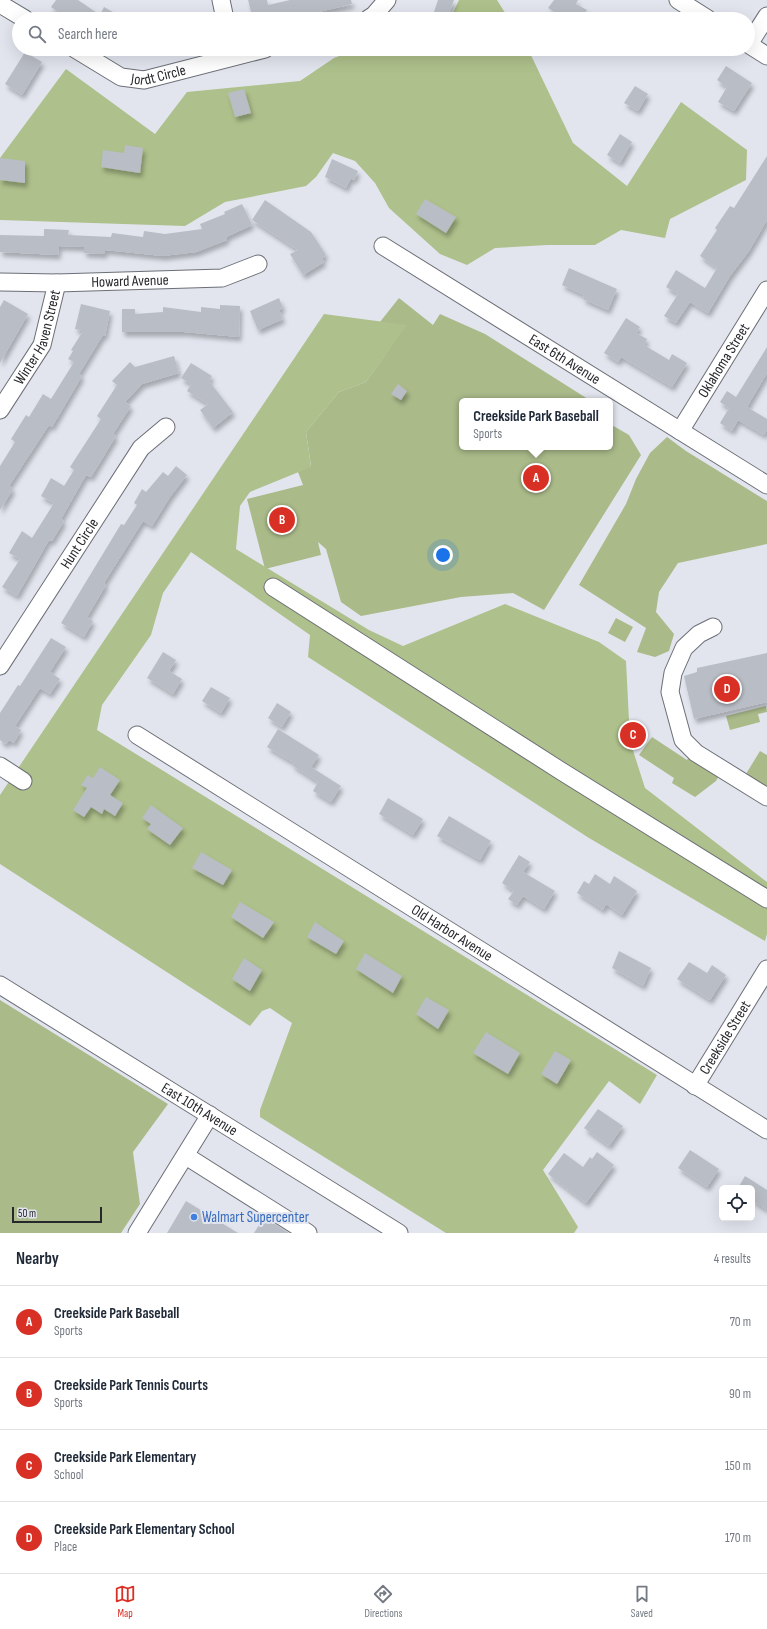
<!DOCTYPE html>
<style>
body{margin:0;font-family:"Sofia Sans Condensed",sans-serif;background:#f6f6f7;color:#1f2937}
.controls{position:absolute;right:12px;bottom:12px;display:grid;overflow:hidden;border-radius:6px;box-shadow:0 4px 16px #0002}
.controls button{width:36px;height:36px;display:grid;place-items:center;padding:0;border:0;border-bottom:1px solid #e0e1e3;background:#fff;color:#1f2937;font:20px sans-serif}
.scale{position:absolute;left:12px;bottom:10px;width:90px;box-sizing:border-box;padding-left:4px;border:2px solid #27282c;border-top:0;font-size:11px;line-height:14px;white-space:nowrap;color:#27282c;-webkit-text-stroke:3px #e2e5ee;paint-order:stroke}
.you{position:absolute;left:443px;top:555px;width:14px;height:14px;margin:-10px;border:3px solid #fff;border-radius:50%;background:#1a73e8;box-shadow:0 0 0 6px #1a73e833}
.badge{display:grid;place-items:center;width:26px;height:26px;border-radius:50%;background:#d93025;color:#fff;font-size:13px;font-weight:700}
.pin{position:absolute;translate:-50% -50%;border:2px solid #fff;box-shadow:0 1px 4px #0006}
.popup{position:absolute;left:459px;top:398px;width:154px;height:52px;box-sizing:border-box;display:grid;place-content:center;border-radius:6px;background:#fff;filter:drop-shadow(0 1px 3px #0005);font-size:13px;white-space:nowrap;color:#747a83}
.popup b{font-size:15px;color:#1f2937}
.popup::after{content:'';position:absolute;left:50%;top:100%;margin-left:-8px;border:8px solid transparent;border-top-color:#fff}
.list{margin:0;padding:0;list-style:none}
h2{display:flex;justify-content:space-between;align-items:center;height:52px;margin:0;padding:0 16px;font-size:17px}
h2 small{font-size:13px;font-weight:400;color:#747a83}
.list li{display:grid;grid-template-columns:26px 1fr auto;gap:12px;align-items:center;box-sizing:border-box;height:72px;padding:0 16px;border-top:1px solid #e0e1e3}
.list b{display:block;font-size:15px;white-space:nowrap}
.list p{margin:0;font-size:13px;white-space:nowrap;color:#747a83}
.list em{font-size:13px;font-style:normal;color:#747a83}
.icon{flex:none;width:22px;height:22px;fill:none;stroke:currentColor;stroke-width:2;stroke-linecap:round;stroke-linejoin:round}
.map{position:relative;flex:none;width:767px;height:1233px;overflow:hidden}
.search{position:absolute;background:#fff;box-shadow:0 4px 16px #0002;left:12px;right:12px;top:12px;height:44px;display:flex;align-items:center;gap:10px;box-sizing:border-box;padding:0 14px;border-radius:22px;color:#747a83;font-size:15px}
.sheet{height:340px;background:#fff}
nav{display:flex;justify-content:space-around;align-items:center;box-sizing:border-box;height:56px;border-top:1px solid #e0e1e3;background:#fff;font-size:11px;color:#747a83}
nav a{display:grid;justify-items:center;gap:2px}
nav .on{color:#d93025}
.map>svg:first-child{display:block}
.green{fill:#aaba89}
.forest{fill:#aec08b}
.building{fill:#b9bdc5;filter:url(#shadow)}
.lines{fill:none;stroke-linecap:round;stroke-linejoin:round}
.minor-casing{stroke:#6c6f77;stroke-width:19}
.minor{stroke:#fff;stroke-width:17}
.shop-dot{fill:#3f7fe0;stroke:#e2e5ee;stroke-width:1.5}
.labels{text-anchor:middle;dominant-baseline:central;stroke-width:4;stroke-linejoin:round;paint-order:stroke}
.street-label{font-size:15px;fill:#27282c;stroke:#e2e5ee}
.shop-label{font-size:15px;fill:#366cbe;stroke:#e2e5ee;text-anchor:start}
</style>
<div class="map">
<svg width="767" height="1233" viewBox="0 0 767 1233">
<defs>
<filter id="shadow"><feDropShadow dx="2.5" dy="4.5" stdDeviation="2" flood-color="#0004"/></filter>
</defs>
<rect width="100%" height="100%" fill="#e2e5ee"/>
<g class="green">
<polygon points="399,298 433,325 440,314 485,334 591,401 462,401 462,447 610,447 610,424 629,435 641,455 544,610 513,593 461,597 361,616 341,602 326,549 318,542 321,555 265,569 247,499 303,485 298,472 311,466 306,432 339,392 366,382 390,348 372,332"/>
<polygon points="667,437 686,451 767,501 767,544 678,563 659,592 656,612 674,634 669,651 655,657 637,652 646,628 579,585 626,504 636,479 650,453"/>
<polygon points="616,618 633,627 625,642 608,633"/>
<polygon points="766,706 767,712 758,714 760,722 730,730 726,716"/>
<polygon points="652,737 687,760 689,757 720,774 716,781 695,797 672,783 674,778 639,755"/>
<polygon points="760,751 767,755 767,785 758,799 738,787"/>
<polygon points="0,1000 168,1104 133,1152 140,1204 121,1233 0,1233"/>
</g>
<g class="forest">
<polygon points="459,0 497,0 509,19 450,19"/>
<polygon points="358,49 528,49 573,143 627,186 681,102 747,150 746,180 670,219 665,238 621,230 595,245 547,245 495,248 467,265 440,254 389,208 375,183 355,161 333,153 316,177 306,186 225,202 185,226 0,220 0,158 66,69 155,134 187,92 300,81 334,58"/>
<polygon points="324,314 407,325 366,382 339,392 306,432 311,467 250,492 240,506 236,549 369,630 403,646 505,604 599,642 626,661 630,741 645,788 767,882 767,934 765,941 589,838 308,657 310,635 191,552 163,593 151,635 102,705 97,730 657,1075 640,1104 609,1081 543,1170 578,1227 574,1233 446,1233 260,1117 260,1110 292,1023 270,1008 262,1011 250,1026 0,864 0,795"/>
</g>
<g class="building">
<polygon points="56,0 78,0 100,15 104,7 125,19 68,19 51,7"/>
<polygon points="248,0 267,0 268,5 290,0 351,0 352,4 290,19 284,19 283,14 261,19 253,19"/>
<polygon points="438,0 454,0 447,19 433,15"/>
<polygon points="554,0 578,0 576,4 587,10 581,19 565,19 548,8"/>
<polygon points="25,52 42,62 22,95 5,84"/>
<polygon points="726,66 752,83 734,111 718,102 727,87 717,80"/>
<polygon points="635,86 648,94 638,111 624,103"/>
<polygon points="244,89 251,113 235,117 228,93"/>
<polygon points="620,134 632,142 620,163 607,155"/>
<polygon points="125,145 143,148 140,173 101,167 103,150 124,153"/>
<polygon points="767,156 767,220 749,251 730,276 708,313 690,302 676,323 664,316 678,294 666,287 676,270 705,288 717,268 700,256 717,230 715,228 730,206 734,208"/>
<polygon points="0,158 25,161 25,183 0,180"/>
<polygon points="332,159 358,171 354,180 351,178 346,188 325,177"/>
<polygon points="425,199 456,217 446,233 416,214"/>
<polygon points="265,200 311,232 326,255 322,258 324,262 303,275 290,254 298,250 252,220"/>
<polygon points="242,204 252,225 226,237 227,240 196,252 163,256 105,250 105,254 84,253 84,247 59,246 58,255 0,252 0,235 44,236 44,229 69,230 68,235 111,237 112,233 143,237 144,231 165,234 202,229 200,224 225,214 224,212"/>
<polygon points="569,268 617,289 608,310 583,299 584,295 562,285"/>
<polygon points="279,298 283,308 279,310 283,319 258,330 250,311"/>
<polygon points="4,300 28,314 0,363 0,307"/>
<polygon points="81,304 110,311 105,336 103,335 79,374 82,376 52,427 49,425 9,486 13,489 0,510 0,466 15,442 11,439 26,415 29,417 43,394 51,399 74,362 68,359 73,351 71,350 83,331 75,329"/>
<polygon points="220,305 240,306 239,337 184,332 122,332 122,309 135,309 135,314 163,312 163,307 201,312 201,307 220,309"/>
<polygon points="626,318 640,327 636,333 647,339 644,345 669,360 672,354 687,363 672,387 621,357 618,362 604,353"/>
<polygon points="767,347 767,373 747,407 767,419 767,430 764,435 738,420 732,431 720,423 729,408 720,402 727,391 736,397"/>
<polygon points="174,356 179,373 142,384 125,402 131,406 113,434 116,436 91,477 86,475 61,519 64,521 52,541 49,540 17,596 2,587 20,559 9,553 22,531 32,538 54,503 41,496 51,478 64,486 74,470 70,467 101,419 97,416 117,385 112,381 130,362 135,367"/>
<polygon points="191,363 212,376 209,381 233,412 213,428 200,410 208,404 187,391 191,384 181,378"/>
<polygon points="398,384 407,391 401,400 391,394"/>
<polygon points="176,466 187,475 170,497 152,526 143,521 104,583 106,585 87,617 93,621 84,637 61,623 121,524 124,525 137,505 134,503 142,489 146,492 163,472 168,476"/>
<polygon points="51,638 66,647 50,672 60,679 50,694 40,688 15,726 21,730 14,743 9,740 6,744 0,740 0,713 18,685 20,686"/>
<polygon points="163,652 176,660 169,671 182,679 173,694 147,678"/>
<polygon points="767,653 767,702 694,719 684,676 697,672 697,668"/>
<polygon points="211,687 230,698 221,713 202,701"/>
<polygon points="277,703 291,712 282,727 268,718"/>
<polygon points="278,729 319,755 311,767 341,786 331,802 313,791 318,782 292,765 294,763 267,747"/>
<polygon points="100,767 120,780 110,795 123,803 115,816 104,809 102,814 91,807 84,817 73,810 87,788 81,785 88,775 93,778"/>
<polygon points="388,798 423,819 413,835 379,814"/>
<polygon points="151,805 183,828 170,845 147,829 151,824 142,818"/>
<polygon points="449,816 491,841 480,860 437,836"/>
<polygon points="201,852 232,870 223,885 192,868"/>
<polygon points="519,855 530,862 523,872 555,891 544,909 523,896 517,905 508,899 514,891 502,883"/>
<polygon points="595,874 610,884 614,876 637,891 622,915 606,904 603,910 577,893 584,881 589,884"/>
<polygon points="240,902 274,922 263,938 231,917"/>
<polygon points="315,922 344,941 336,954 307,937"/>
<polygon points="619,951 651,968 643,986 612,968"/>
<polygon points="365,953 402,976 393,993 356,969"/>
<polygon points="244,958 262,970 250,991 232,979"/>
<polygon points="689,962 707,973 712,965 726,975 710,1000 677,979"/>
<polygon points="426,997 449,1010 438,1029 416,1014"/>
<polygon points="486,1032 520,1053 508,1074 473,1053"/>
<polygon points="555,1051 571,1060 557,1084 541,1074"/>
<polygon points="598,1109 623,1126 609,1146 584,1128"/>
<polygon points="690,1150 719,1169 707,1187 678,1168"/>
<polygon points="597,1152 614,1165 586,1203 548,1174 564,1153 583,1167 590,1157 592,1159"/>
<polygon points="745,1176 767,1190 767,1210 752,1200 752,1188 738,1188"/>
<polygon points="186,1201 238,1233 167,1233"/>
<polygon points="264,1217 289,1233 254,1233"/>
</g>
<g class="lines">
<defs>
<g id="minor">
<polyline points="221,0 225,19"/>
<polyline points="678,0 708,19"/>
<polyline points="0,4 25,19"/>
<polyline points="368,19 374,15 387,0"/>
<polyline points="748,44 767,56"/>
<polyline points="749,44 767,16"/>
<path id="s1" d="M75,49l46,28 23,3 121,-31"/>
<path id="s2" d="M383,246l384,239"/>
<path id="s3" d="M0,282l57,1 165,-5 36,-14"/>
<path id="s4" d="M0,410l42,-65 15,-62"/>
<path id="s5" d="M680,431l87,-141"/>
<polyline points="273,587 561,771 767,899"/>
<polyline points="713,627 699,634 684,648 673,673 670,692 683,740 696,753 767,797"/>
<path id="s6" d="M0,666l141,-218 25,-21"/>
<path id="s7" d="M137,735l630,395"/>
<polyline points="0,766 23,781"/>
<path id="s8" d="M0,985l399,248"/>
<path id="s9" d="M695,1086l72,-117"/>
<polyline points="186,1156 308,1233"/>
<polyline points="137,1233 210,1115"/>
</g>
</defs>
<use href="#minor" class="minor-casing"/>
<use href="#minor" class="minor"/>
</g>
<circle class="shop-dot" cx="194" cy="1217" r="4"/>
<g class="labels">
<g class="street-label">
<text stroke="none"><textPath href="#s1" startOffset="92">Jordt Circle</textPath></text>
<text stroke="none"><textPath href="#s3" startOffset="130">Howard Avenue</textPath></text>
<text stroke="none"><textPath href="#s4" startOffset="83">Winter Haven Street</textPath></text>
<text stroke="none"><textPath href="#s2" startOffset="214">East 6th Avenue</textPath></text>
<text stroke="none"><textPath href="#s5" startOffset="83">Oklahoma Street</textPath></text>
<text stroke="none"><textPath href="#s6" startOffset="146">Hunt Circle</textPath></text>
<text stroke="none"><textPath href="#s7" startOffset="372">Old Harbor Avenue</textPath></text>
<text stroke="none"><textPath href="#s9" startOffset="57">Creekside Street</textPath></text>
<text stroke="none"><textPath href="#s8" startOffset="235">East 10th Avenue</textPath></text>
</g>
<g class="shop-label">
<text x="202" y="1217">Walmart Supercenter</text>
</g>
</g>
</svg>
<div class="controls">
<button><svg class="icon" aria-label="locate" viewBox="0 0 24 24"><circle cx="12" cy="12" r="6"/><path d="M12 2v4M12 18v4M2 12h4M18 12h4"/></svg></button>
</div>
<div class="scale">50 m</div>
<div class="you"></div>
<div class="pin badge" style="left:536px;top:478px">A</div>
<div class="popup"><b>Creekside Park Baseball</b>Sports</div>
<div class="pin badge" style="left:282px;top:520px">B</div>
<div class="pin badge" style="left:633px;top:735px">C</div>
<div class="pin badge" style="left:727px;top:689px">D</div>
<div class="search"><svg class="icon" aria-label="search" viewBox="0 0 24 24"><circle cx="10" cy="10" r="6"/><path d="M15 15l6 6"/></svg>Search here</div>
</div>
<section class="sheet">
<h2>Nearby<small>4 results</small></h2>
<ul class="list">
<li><span class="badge">A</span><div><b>Creekside Park Baseball</b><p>Sports</p></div><em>70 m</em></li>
<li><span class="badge">B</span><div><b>Creekside Park Tennis Courts</b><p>Sports</p></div><em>90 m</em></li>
<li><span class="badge">C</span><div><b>Creekside Park Elementary</b><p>School</p></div><em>150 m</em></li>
<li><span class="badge">D</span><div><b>Creekside Park Elementary School</b><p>Place</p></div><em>170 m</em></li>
</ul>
</section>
<nav>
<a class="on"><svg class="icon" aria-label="map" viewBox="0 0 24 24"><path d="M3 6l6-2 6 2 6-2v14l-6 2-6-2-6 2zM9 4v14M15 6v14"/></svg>Map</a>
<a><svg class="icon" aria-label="directions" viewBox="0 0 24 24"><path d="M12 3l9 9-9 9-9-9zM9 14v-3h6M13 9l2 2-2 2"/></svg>Directions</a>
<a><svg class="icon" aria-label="saved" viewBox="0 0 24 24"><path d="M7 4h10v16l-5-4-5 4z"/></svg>Saved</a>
</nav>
